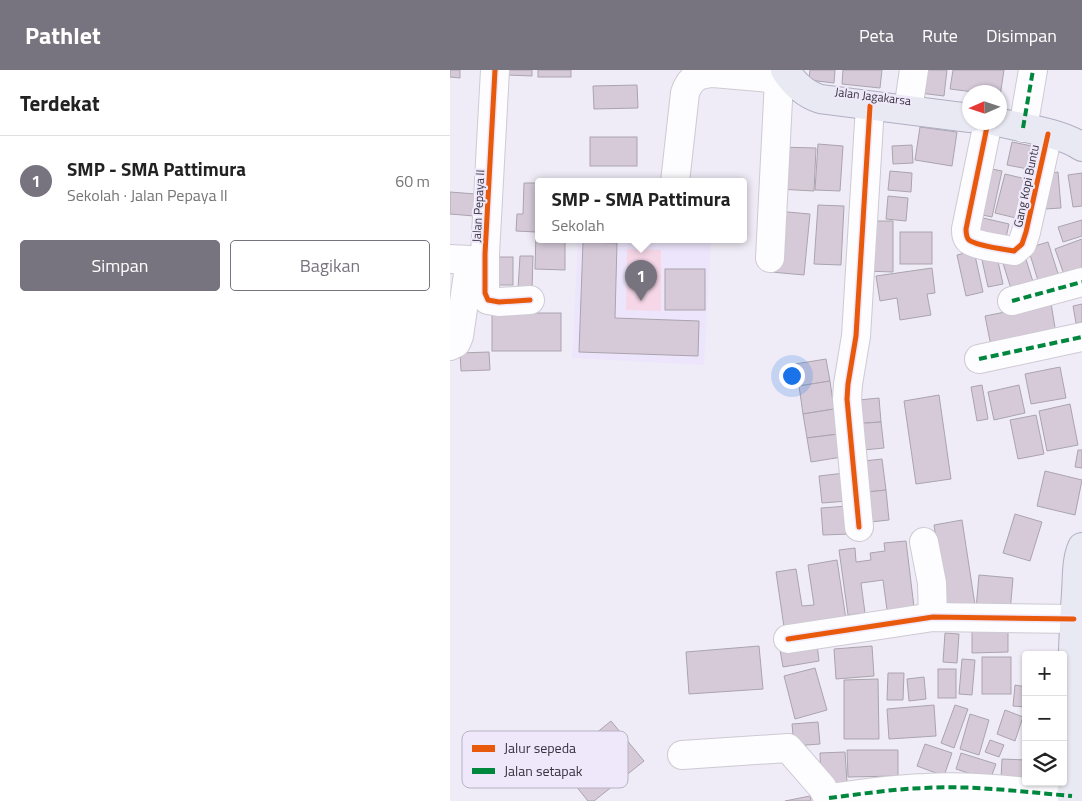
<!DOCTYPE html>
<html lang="id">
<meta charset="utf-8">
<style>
body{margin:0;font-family:"Titillium Web",sans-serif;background:#f2f2f2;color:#222}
.controls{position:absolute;right:15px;bottom:15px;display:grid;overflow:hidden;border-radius:5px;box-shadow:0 1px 4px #0004}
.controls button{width:45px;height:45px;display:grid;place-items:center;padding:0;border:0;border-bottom:1px solid #e0e0e0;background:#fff;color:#222;font:25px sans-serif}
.compass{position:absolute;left:512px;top:15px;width:45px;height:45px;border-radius:50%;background:#fff;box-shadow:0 1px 4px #0004;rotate:267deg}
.you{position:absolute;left:341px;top:305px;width:18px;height:18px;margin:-12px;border:4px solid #fff;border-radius:50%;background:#1a73e8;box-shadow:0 0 0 8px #1a73e833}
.badge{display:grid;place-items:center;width:32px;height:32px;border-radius:50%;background:#78747f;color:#fff;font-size:16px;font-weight:700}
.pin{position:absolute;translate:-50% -41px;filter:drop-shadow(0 1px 2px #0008)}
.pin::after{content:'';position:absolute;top:26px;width:18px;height:15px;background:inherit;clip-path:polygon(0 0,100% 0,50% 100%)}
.popup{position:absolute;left:85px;top:108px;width:212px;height:65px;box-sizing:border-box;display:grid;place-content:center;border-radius:5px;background:#fff;filter:drop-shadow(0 1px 4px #0005);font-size:16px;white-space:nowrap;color:#767676}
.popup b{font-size:19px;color:#222}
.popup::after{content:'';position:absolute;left:50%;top:100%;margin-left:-10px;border:10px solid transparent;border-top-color:#fff}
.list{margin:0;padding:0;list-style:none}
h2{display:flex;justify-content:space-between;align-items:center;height:65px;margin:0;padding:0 20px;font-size:21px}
h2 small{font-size:16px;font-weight:400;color:#767676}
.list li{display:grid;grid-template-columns:32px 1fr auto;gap:15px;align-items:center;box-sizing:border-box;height:90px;padding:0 20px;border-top:1px solid #e0e0e0}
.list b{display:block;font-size:19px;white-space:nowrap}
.list p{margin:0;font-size:16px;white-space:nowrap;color:#767676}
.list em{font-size:16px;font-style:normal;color:#767676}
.actions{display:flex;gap:10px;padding:15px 20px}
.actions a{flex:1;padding:11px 0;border:1px solid #78747f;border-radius:5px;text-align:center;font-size:18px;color:#78747f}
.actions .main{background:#78747f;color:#fff}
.icon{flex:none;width:28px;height:28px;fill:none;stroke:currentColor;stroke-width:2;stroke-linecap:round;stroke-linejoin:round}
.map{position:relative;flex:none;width:632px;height:731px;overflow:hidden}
header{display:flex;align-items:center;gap:30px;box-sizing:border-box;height:70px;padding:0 25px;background:#78747f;color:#fff}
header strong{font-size:24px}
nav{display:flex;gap:28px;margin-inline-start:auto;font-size:18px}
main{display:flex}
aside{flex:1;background:#fff}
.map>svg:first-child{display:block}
.built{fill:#ede5fb}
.green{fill:#f6d7e8}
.building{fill:#d6cad9;stroke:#aaa4ad}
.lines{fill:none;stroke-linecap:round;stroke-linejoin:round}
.minor-casing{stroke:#cecad4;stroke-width:30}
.major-casing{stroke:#b0aec2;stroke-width:30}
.minor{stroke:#fdfcfe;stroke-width:28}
.major{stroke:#e9e9f3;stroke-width:28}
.quiet{stroke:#00873e;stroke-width:4;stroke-dasharray:8 4;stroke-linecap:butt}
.cycleway-casing{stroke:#efe8fb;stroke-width:8}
.cycleway{stroke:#e8590c;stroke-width:5}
.labels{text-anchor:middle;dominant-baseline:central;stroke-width:4;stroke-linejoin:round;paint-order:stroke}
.street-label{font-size:12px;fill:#38333f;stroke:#efe8fb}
.key{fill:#efe8fb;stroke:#b8b2c3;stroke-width:1}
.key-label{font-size:14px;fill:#38333f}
</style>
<header>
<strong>Pathlet</strong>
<nav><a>Peta</a><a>Rute</a><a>Disimpan</a></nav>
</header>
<main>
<aside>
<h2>Terdekat<small></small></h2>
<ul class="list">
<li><span class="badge">1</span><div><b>SMP - SMA Pattimura</b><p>Sekolah · Jalan Pepaya II</p></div><em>60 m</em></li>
</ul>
<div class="actions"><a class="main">Simpan</a><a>Bagikan</a></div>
</aside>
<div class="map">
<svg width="632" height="731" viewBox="0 0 632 731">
<rect width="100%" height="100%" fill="#f0ecf7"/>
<polygon class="built" points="128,170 197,170 261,173 254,295 122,288"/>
<polygon class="green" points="177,179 211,180 211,241 176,240"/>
<g class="building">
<polygon points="0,0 10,0 10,8 0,7"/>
<polygon points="58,0 82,0 82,6 57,5"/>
<rect x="88" y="0" width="33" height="7"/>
<polygon points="360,0 385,0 384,13 359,10"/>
<polygon points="393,0 432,0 430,18 392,14"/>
<polygon points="473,0 497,0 494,26 470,23"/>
<polygon points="503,0 554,0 550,26 550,22 524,22 500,19"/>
<polygon points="187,15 188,38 144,39 143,16"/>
<polygon points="470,57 507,62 502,96 465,90"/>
<rect x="140" y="67" width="47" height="29"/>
<polygon points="562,72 582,76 578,99 557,95"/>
<polygon points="368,74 393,76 390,121 365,120"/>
<polygon points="462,75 463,93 443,94 442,76"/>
<polygon points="329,77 366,78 364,121 328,119"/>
<polygon points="532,97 552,101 542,147 523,143"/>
<polygon points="440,101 462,103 461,122 438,120"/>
<polygon points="608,102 611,138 595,139 593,105"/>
<polygon points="632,103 632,136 623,137 618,105"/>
<polygon points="555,104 576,109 566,148 545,143"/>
<polygon points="74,113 89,113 89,170 115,170 115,200 85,199 86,162 66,161 67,144 73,144"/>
<polygon points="0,122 26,124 24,146 0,144"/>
<polygon points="438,126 458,128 456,151 436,149"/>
<polygon points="368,135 394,136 391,195 364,194"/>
<polygon points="326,141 360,144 354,205 321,202"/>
<polygon points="529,147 559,154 556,168 526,161"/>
<polygon points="632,150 632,166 613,172 608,157"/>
<polygon points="416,151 443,151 443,202 415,201"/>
<rect x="450" y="162" width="32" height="32"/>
<polygon points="632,169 632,205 616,210 605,179"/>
<polygon points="133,172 167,173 165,248 249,251 248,286 129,282"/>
<polygon points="598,172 610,210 590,217 578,178"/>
<polygon points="573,180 585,218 563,225 551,187"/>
<polygon points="524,181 533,222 516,226 507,185"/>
<polygon points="70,186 83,186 82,220 68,219"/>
<rect x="41" y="187" width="22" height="28"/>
<polygon points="547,187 553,214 538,217 532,190"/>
<polygon points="482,198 485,223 477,224 481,245 450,250 447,228 430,231 426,206"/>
<rect x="215" y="199" width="40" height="41"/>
<polygon points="601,233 606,264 541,276 535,246"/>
<polygon points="632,234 632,252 626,253 623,236"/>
<rect x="42" y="243" width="69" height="38"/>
<polygon points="39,282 40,300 11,301 10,283"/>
<polygon points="376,289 380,311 349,316 345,294"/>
<polygon points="610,297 616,328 581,334 575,304"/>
<polygon points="380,311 384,339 353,344 349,316"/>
<polygon points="532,315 538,349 527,351 521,317"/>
<polygon points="569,315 575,343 544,350 538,322"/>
<polygon points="489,325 501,409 466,414 454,331"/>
<polygon points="429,328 431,352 401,354 399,331"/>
<polygon points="620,334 628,375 597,381 589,341"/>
<polygon points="384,339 388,364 357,368 353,344"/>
<polygon points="586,345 594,384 568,389 560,350"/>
<polygon points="431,352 434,378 403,381 401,354"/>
<polygon points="388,364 392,387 361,392 357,368"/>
<polygon points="628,380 632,380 632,398 625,397"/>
<polygon points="432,389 436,420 408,423 405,392"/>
<polygon points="595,401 632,410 625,445 587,436"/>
<polygon points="395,403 398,431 372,433 369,406"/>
<polygon points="436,420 439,450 411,453 408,423"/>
<polygon points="398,436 400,464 373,465 371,438"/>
<polygon points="565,444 592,452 580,491 553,483"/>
<polygon points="512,450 525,535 496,539 484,455"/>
<polygon points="456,471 464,537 437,540 433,510 411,513 415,543 398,545 389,480 405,478 406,492 421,490 420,483 435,481 434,473"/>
<polygon points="387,490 397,556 335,564 326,502 346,499 352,536 364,535 358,495"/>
<polygon points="529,505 563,508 560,542 526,539"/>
<polygon points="522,561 558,561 558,582 522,583"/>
<polygon points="495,563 509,564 507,593 493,592"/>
<polygon points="367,574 369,591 333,597 330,580"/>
<polygon points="309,576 313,619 239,624 236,582"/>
<polygon points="422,576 424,606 386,609 384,579"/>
<rect x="532" y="587" width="29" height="37"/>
<polygon points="512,589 525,590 522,625 509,624"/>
<polygon points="365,598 377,640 345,649 334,606"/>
<rect x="488" y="599" width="18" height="29"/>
<polygon points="438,603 454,603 453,630 437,630"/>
<polygon points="474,607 476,629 459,631 457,609"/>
<polygon points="428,609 429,669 394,669 394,610"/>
<polygon points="565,615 576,617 576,637 563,636"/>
<polygon points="484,635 486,666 439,669 437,639"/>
<polygon points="505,635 518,639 504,678 491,673"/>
<polygon points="555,640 573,647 565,671 547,664"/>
<polygon points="520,644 539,650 529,685 510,679"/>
<polygon points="161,651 194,691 144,731 138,731 108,694"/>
<polygon points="368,652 370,674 344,676 342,654"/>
<polygon points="540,670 554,675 549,687 535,682"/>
<polygon points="475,674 502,683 494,706 467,696"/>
<polygon points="397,680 448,680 448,706 398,707"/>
<polygon points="395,682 397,712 371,714 370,683"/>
<polygon points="511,683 546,694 540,710 506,699"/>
<polygon points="552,689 576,690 576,710 551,709"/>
<polygon points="360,726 361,731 335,731"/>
</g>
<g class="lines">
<defs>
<g id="minor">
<polyline points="45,0 35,184 35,223 38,230 49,232 80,230"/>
<polyline points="458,40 464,0"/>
<path d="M538,52l-22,107c0,4 0,8 3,11 8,6 34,9 45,11l8,-7 4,-12 22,-98"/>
<polyline points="573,58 583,0"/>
<path d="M225,112l10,-89c5,-15 13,-19 28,-20l79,7"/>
<polyline points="320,188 329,10"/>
<polyline points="0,189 20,190 9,266 6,273 0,276"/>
<polyline points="562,231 632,212"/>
<polyline points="529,289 632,267"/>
<polyline points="409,457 397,329 398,314 406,266 420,36"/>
<polyline points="474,472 482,513 483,547"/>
<polyline points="338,569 483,547 624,549"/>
<polyline points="232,685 338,678 372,717 380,731"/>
<path d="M379,728c32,-4 64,-9 96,-10 49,-3 98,4 147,8"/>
</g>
<g id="major">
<path d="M335,0c9,14 19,24 35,29l150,19"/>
<path d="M547,52c25,6 63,10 85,25"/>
<path d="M622,731c-1,-69 -1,-139 4,-208 1,-14 0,-33 6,-46"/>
</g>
</defs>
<use href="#minor" class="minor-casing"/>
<use href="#major" class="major-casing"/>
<use href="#minor" class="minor"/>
<use href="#major" class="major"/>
<g class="quiet">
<polyline points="573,58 583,0"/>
<polyline points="562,231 632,212"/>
<polyline points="529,289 632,267"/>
<path d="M379,728c32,-4 64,-9 96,-10 49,-3 98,4 147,8"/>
</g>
<defs>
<g id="cycleway">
<polyline points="45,0 35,184 35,223 38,230 49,232 80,230"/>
<path d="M538,52l-22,107c0,4 0,8 3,11 8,6 34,9 45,11l8,-7 4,-12 22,-98"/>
<polyline points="409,457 397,329 398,314 406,266 420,36"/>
<polyline points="338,569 483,547 624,549"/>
</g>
</defs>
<use href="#cycleway" class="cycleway-casing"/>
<use href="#cycleway" class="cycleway"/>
</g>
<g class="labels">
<g class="street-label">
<text transform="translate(423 26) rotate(7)">Jalan Jagakarsa</text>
<text transform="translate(576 116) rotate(-78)">Gang Kopi Buntu</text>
<text transform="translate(28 136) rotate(-87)">Jalan Pepaya II</text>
</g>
</g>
<rect x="12" y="661" width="166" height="57" rx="8" class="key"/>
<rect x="22" y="675" width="23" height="7" fill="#e8590c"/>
<rect x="22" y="698" width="23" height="6" fill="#00873e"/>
<g class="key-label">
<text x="54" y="683">Jalur sepeda</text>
<text x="54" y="706">Jalan setapak</text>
</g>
</svg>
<div class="controls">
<button>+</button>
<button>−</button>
<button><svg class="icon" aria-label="layers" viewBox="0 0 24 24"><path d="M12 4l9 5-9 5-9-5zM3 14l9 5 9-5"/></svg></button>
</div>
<svg class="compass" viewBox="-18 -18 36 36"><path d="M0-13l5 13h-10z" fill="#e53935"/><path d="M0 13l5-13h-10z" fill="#767676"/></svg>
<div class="you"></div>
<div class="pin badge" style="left:191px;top:231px">1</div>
<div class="popup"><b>SMP - SMA Pattimura</b>Sekolah</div>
</div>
</main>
